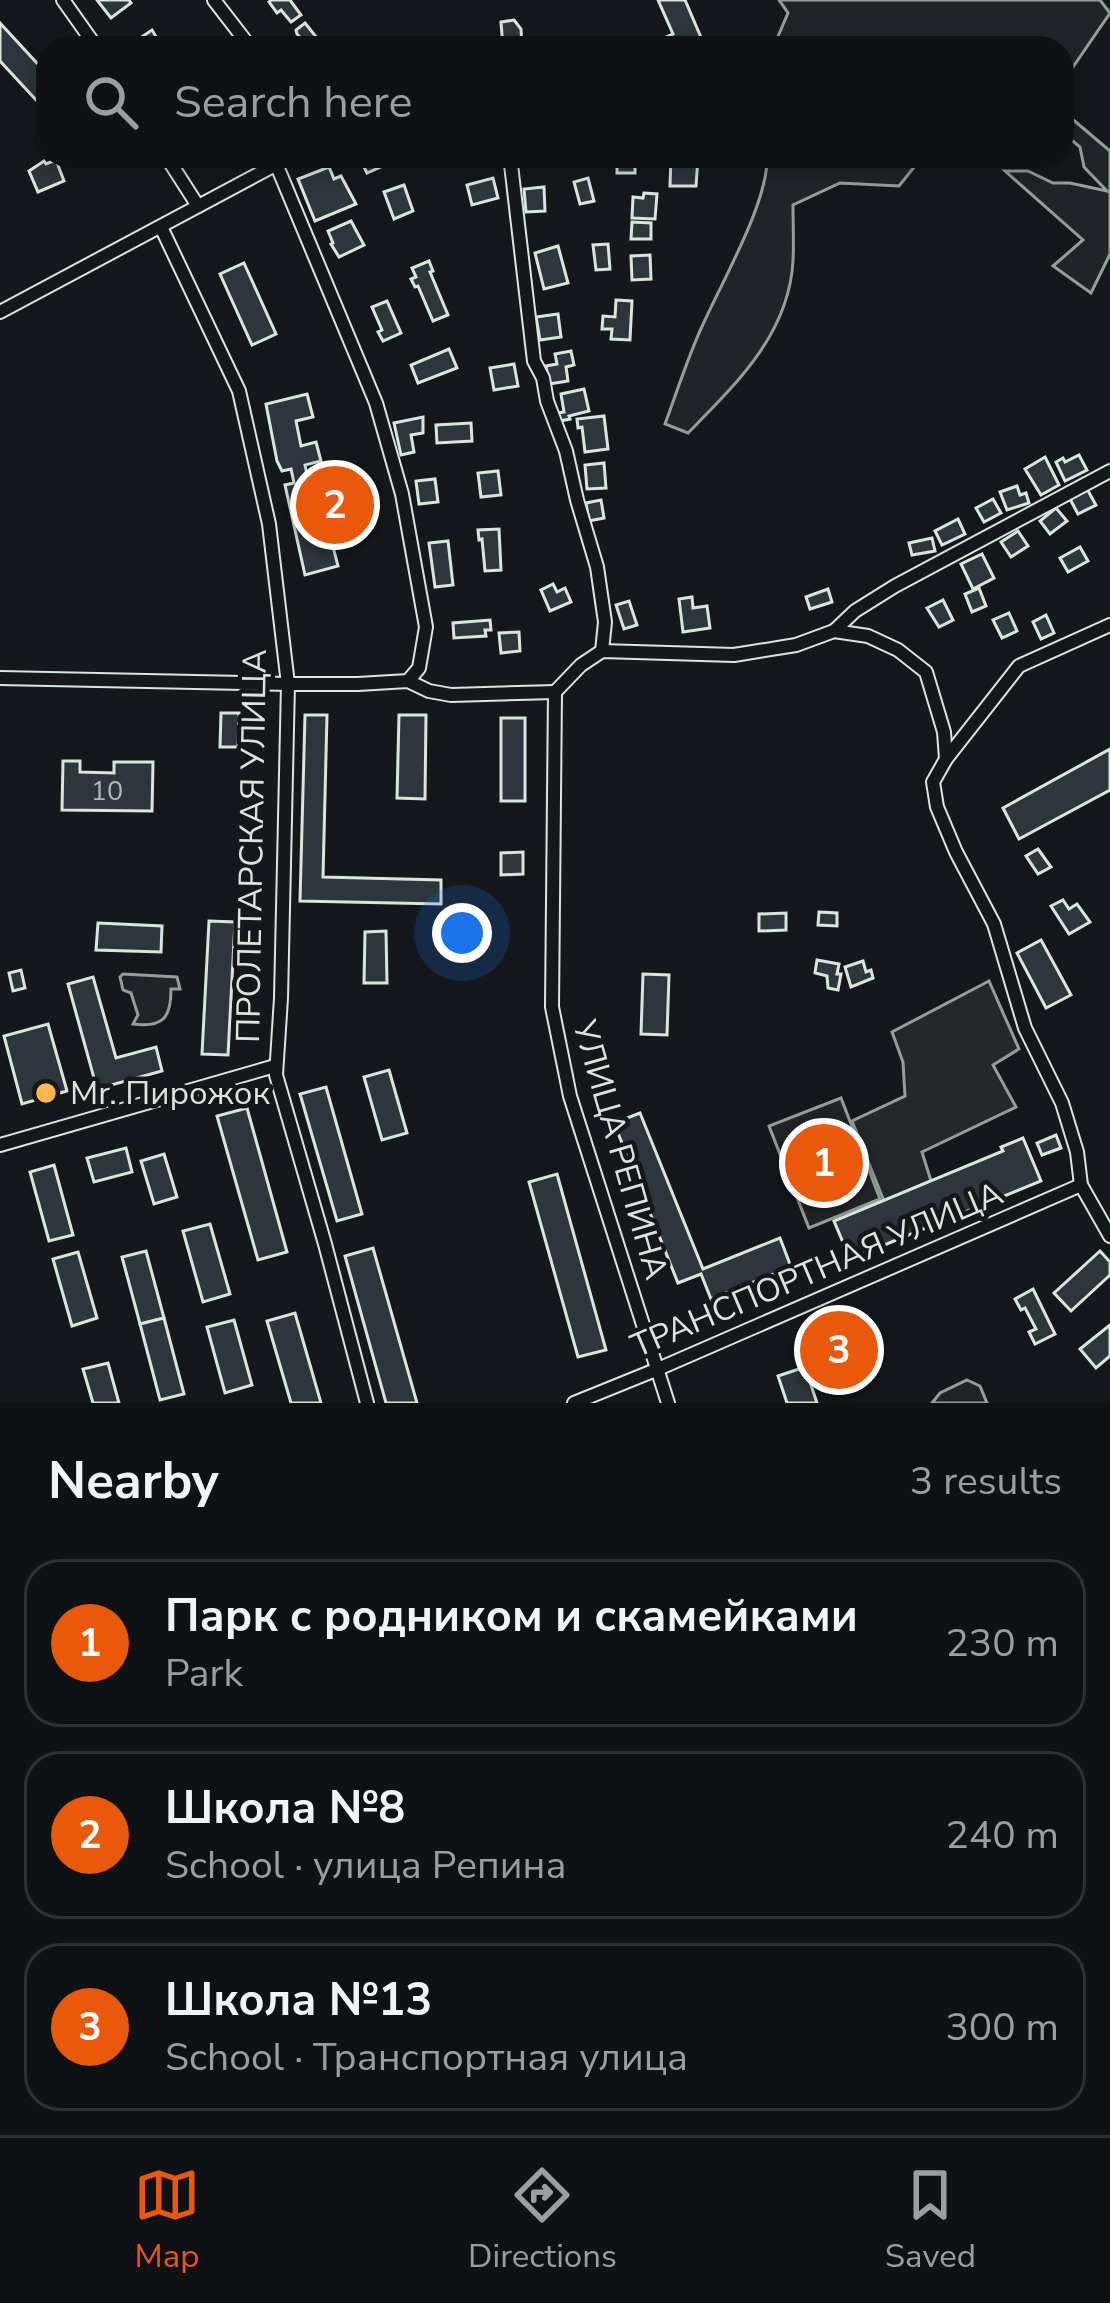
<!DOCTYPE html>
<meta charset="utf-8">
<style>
body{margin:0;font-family:"Nunito Sans",sans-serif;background:#1d2022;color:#f1f3f6}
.you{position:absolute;left:462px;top:933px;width:42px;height:42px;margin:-30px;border:9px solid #fff;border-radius:50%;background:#1a73e8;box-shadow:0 0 0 18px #1a73e833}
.badge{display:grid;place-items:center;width:78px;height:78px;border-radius:50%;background:#ea580c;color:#fff;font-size:39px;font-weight:700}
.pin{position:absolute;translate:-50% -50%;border:6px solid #fff;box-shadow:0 3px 12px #0006}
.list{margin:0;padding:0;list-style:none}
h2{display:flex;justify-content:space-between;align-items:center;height:156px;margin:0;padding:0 48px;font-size:51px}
h2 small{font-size:39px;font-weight:400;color:#9b9ea0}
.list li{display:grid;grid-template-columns:78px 1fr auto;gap:36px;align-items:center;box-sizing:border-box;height:168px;margin:0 24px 24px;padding:0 24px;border:3px solid #2f3234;border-radius:36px}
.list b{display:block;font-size:45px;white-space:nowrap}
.list p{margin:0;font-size:39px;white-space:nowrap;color:#9b9ea0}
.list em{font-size:39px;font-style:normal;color:#9b9ea0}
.icon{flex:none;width:66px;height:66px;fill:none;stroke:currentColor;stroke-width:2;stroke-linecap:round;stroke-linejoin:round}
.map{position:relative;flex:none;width:1110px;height:1403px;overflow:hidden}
.search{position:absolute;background:#0f1215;box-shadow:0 6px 18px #0003;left:36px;right:36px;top:36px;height:132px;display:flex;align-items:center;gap:30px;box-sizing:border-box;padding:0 42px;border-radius:36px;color:#9b9ea0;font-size:45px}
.sheet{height:732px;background:#0f1215}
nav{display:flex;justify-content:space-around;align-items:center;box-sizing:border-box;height:168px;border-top:3px solid #2f3234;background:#0f1215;font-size:33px;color:#9b9ea0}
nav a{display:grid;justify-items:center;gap:6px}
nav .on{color:#ea580c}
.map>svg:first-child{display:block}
.green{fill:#202428;stroke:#939e99;stroke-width:3}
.parking{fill:#24282b;stroke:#939e99;stroke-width:3}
.building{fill:#2c363c;stroke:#d8e6dc;stroke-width:3}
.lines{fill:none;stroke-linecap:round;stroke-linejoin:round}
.minor-casing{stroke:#d8e6dc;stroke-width:16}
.minor{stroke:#14181c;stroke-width:12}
.poi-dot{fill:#ffb74d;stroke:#14181c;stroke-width:4.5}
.labels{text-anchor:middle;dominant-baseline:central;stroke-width:9;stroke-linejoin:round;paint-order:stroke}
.number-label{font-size:27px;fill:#adbab4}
.street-label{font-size:33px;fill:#d8e6dc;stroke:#14181c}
.poi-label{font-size:33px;fill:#d8e6dc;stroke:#14181c;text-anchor:start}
</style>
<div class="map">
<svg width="1110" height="1403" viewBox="0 0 1110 1403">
<rect width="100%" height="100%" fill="#14181c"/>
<g class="green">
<polygon points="779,0 1100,0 1110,13 1062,83 1062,48 773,48 788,13"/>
<polygon points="1070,117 1110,151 1110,254 1091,293 1053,266 1083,240 1005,171 1028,171 1053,183 1070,183 1107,191 1084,167 1080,147 1062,132 1062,121"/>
<path d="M767,156h156l-24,30 -59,-3 -47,22c0,18 1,38 0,56 -4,73 -57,123 -105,172l-23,-9c13,-35 24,-71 40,-104 19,-42 64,-120 62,-164z"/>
<path d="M123,974l54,3 3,12h-9c0,28 -7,39 -38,35l5,-9 -7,-22 -8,-3 -3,-13z"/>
<polygon points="841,1098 880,1199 809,1228 769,1126"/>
<polygon points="967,1380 980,1386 987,1403 932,1403 940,1393"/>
</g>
<polygon class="parking" points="989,981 1019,1049 993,1065 1016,1107 922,1152 931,1181 884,1201 852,1121 905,1096 903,1062 892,1032"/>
<g class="building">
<polygon points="97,0 129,0 131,3 111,18"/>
<polygon points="271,0 290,0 301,15 291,22 281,10 277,13 269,2"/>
<polygon points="658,0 685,0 703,42 690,48 670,48 666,37 673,34"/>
<polygon points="514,20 521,29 522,48 503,48 501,22"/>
<polygon points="0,23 48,75 48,89 36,100 0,61"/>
<polygon points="305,23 325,48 311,48 297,34 296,30"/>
<polygon points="152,30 163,48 133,48 131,44"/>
<polygon points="364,156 387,156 382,159 385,165 367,173 364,167 368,165"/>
<polygon points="617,156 639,156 639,158 635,158 635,173 617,173"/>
<polygon points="671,157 698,158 696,186 670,186"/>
<polygon points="56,160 64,181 38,192 29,171 44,161 46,164"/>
<polygon points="329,167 334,179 341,176 356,204 315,221 298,179"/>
<polygon points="493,178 498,198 472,205 467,185"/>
<polygon points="588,178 594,201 580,204 574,182"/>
<polygon points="404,185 413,211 394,219 384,192"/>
<polygon points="544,187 545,211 526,212 524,189"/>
<polygon points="644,193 657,194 655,219 632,218 633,197 643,198"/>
<polygon points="351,221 364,245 339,257 331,244 333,243 328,231"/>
<polygon points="632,222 651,223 651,239 631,239"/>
<polygon points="608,244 610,269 596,270 593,245"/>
<polygon points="558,246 568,283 544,289 535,253"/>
<polygon points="650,255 651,279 632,280 631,256"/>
<polygon points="429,261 433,271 430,272 448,315 433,321 418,286 415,287 411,279 416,277 412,268"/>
<polygon points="244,263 276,334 252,345 220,274"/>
<polygon points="616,300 632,301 630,340 611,339 612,329 602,329 603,316 615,317"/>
<polygon points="387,301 401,333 383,341 378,332 382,330 372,307"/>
<polygon points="558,314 561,337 540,340 536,317"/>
<polygon points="449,349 457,368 418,383 411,365"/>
<polygon points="571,351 574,365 566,367 568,381 549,384 546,366 557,364 555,354"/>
<polygon points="514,364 518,386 494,390 490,368"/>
<polygon points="584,389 589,411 569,416 570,419 560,421 558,413 564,412 561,394"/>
<polygon points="307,394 313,417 296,421 301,446 316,442 321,461 305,465 308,480 315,477 338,566 305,575 285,485 294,483 291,469 282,471 277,461 266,404"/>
<polygon points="604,416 608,449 585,452 582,427 578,428 577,419"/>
<polygon points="423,417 423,433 411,435 414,452 401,455 394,423"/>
<polygon points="471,423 472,441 437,443 436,425"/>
<polygon points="1079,455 1087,470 1065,481 1056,462 1063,458 1065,462"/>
<polygon points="1045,457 1059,485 1041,495 1025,469"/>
<polygon points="604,463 606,488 587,489 585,465"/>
<polygon points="498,471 501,495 481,497 478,473"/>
<polygon points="435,479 438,502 419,504 416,481"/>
<polygon points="1017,486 1020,495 1026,493 1029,503 1007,510 1000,492"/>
<polygon points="1087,489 1096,505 1078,514 1070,499"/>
<polygon points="993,499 1001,513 984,522 976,508"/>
<polygon points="601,500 604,518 589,521 586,503"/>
<polygon points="1056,508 1067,521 1050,534 1040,521"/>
<polygon points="958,519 965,534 942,545 935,531"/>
<polygon points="499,529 501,570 485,571 482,539 479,540 478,530"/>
<polygon points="1018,531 1028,546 1011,557 1001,542"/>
<polygon points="932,538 935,551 912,555 909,543"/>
<polygon points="448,541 453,585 435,587 429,543"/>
<polygon points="1080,547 1088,561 1068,572 1060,558"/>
<polygon points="982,554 994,578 973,589 961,564"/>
<polygon points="553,584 557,592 565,588 571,602 550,611 541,590"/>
<polygon points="979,588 986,606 972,612 965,594"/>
<polygon points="828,589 832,602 810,609 806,597"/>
<polygon points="692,597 693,608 707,606 710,628 683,632 679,599"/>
<polygon points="943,600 953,620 939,627 927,608"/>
<polygon points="629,601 637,625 624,629 616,605"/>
<polygon points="1009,613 1017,631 1002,638 993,620"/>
<polygon points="1046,615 1054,633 1041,639 1033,622"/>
<polygon points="490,620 491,630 485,630 486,636 454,638 453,623"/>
<polygon points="519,632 520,651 501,653 499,633"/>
<polygon points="221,713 239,713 238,747 220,747"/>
<polygon points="305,715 327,715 323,877 441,880 441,904 300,901"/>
<polygon points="399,715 426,715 425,799 397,798"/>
<rect x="501" y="718" width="24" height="83"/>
<polygon points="1110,749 1110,790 1019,839 1003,808"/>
<polygon points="63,761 80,761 80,772 114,773 114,762 153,762 152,811 62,810"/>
<polygon points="1038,849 1051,867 1038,874 1026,856"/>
<polygon points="523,852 523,874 501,875 501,853"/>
<polygon points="1063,900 1069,909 1077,904 1090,922 1069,934 1051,906"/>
<polygon points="819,912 837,913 837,926 818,925"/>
<polygon points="786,913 786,930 759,931 759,914"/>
<polygon points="209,921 235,922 228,1055 202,1054"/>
<polygon points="98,923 162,926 161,952 96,950"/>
<polygon points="386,931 387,983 364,983 365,932"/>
<polygon points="1041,940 1071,995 1046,1008 1017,953"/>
<polygon points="817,960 839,964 837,974 841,974 838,990 828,988 827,976 815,973"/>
<polygon points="863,961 866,972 871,970 873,978 851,987 845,967"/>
<polygon points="21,970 25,988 13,991 9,973"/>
<polygon points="643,974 669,975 667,1035 641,1034"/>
<polygon points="93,977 116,1058 156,1047 162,1071 97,1089 68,984"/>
<polygon points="48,1024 67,1091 22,1104 4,1036"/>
<polygon points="389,1070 407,1133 382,1140 364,1077"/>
<polygon points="326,1087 362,1214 337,1221 300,1094"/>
<polygon points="247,1108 287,1252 258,1260 217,1116"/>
<polygon points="640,1113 703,1269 780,1238 791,1267 711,1299 701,1274 678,1283 614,1123"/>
<polygon points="1056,1135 1061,1148 1042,1155 1037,1143"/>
<polygon points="1023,1138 1041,1181 850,1259 834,1221 1003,1151 1001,1147"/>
<polygon points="126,1148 132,1172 94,1182 87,1158"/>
<polygon points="164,1154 177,1197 154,1204 141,1161"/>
<polygon points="54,1165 73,1235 49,1241 30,1172"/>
<polygon points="557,1174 606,1350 578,1357 529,1182"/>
<polygon points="210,1224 230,1294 203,1302 183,1231"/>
<polygon points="373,1248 417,1403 386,1403 345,1256"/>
<polygon points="146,1251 164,1318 140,1324 122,1257"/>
<polygon points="1100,1251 1110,1262 1110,1275 1071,1311 1054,1293"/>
<polygon points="78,1252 97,1318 72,1326 53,1259"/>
<polygon points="1033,1289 1055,1334 1035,1344 1029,1332 1036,1329 1025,1308 1021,1310 1015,1299"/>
<polygon points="295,1313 321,1403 291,1403 267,1321"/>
<polygon points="164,1318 184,1394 160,1400 140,1324"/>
<polygon points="234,1320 252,1385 225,1393 207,1327"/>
<polygon points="1110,1325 1110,1356 1096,1368 1080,1349"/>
<polygon points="108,1363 119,1403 93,1403 83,1369"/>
<polygon points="805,1367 817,1403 787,1403 778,1376"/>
</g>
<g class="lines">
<defs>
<g id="minor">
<polyline points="63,0 97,48"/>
<polyline points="214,0 251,48"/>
<polyline points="166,156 198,206"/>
<polyline points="510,156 534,361 543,378 547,401 566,451 577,500 597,567 605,622 602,651"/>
<polyline points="277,166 376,403 402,494 426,627 419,668 408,681"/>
<polyline points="161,227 239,391 269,524 288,684 281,998 276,1075 325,1244 367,1403"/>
<polyline points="0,312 292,156"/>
<polyline points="1110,625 1019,666 946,759 933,782 937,807 956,852 994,924 1025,1028 1062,1103 1077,1152 1081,1185 1110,1236"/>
<polyline points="834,631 855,611 895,586 1110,471"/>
<polyline points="0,678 288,684 358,684 408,681 429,691 451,695 555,692"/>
<polyline points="555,692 552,1007 570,1096 668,1403"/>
<polyline points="555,692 581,665 602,651 734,655 796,645 834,631 868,636 898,650 926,672 944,732 946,759"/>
<polyline points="0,1145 275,1066"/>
<polyline points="574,1403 658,1369 1081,1185"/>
</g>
</defs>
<use href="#minor" class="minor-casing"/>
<use href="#minor" class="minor"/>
</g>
<circle class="poi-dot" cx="46" cy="1093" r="12"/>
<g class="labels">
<g class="number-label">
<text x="107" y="791">10</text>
</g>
<g class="street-label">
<text transform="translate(252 846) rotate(-89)">ПРОЛЕТАРСКАЯ УЛИЦА</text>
<text transform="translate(620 1150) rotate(74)">УЛИЦА РЕПИНА</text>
<text transform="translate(817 1270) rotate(-23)">ТРАНСПОРТНАЯ УЛИЦА</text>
</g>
<g class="poi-label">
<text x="70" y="1093">Mr. Пирожок</text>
</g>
</g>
</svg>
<div class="you"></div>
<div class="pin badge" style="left:824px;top:1163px">1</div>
<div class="pin badge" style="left:335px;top:505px">2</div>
<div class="pin badge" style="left:839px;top:1350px">3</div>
<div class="search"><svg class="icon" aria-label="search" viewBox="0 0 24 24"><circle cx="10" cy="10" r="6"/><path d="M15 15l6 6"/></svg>Search here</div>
</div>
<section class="sheet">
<h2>Nearby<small>3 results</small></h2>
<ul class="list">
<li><span class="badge">1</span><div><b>Парк с родником и скамейками</b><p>Park</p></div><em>230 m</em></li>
<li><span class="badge">2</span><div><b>Школа №8</b><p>School · улица Репина</p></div><em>240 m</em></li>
<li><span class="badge">3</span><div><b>Школа №13</b><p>School · Транспортная улица</p></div><em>300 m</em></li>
</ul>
</section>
<nav>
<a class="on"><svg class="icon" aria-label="map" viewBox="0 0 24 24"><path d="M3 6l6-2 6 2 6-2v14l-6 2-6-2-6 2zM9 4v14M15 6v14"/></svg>Map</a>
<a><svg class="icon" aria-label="directions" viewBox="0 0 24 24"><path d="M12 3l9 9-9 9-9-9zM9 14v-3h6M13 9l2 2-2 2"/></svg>Directions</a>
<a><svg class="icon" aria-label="saved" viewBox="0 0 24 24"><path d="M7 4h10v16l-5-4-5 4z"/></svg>Saved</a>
</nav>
